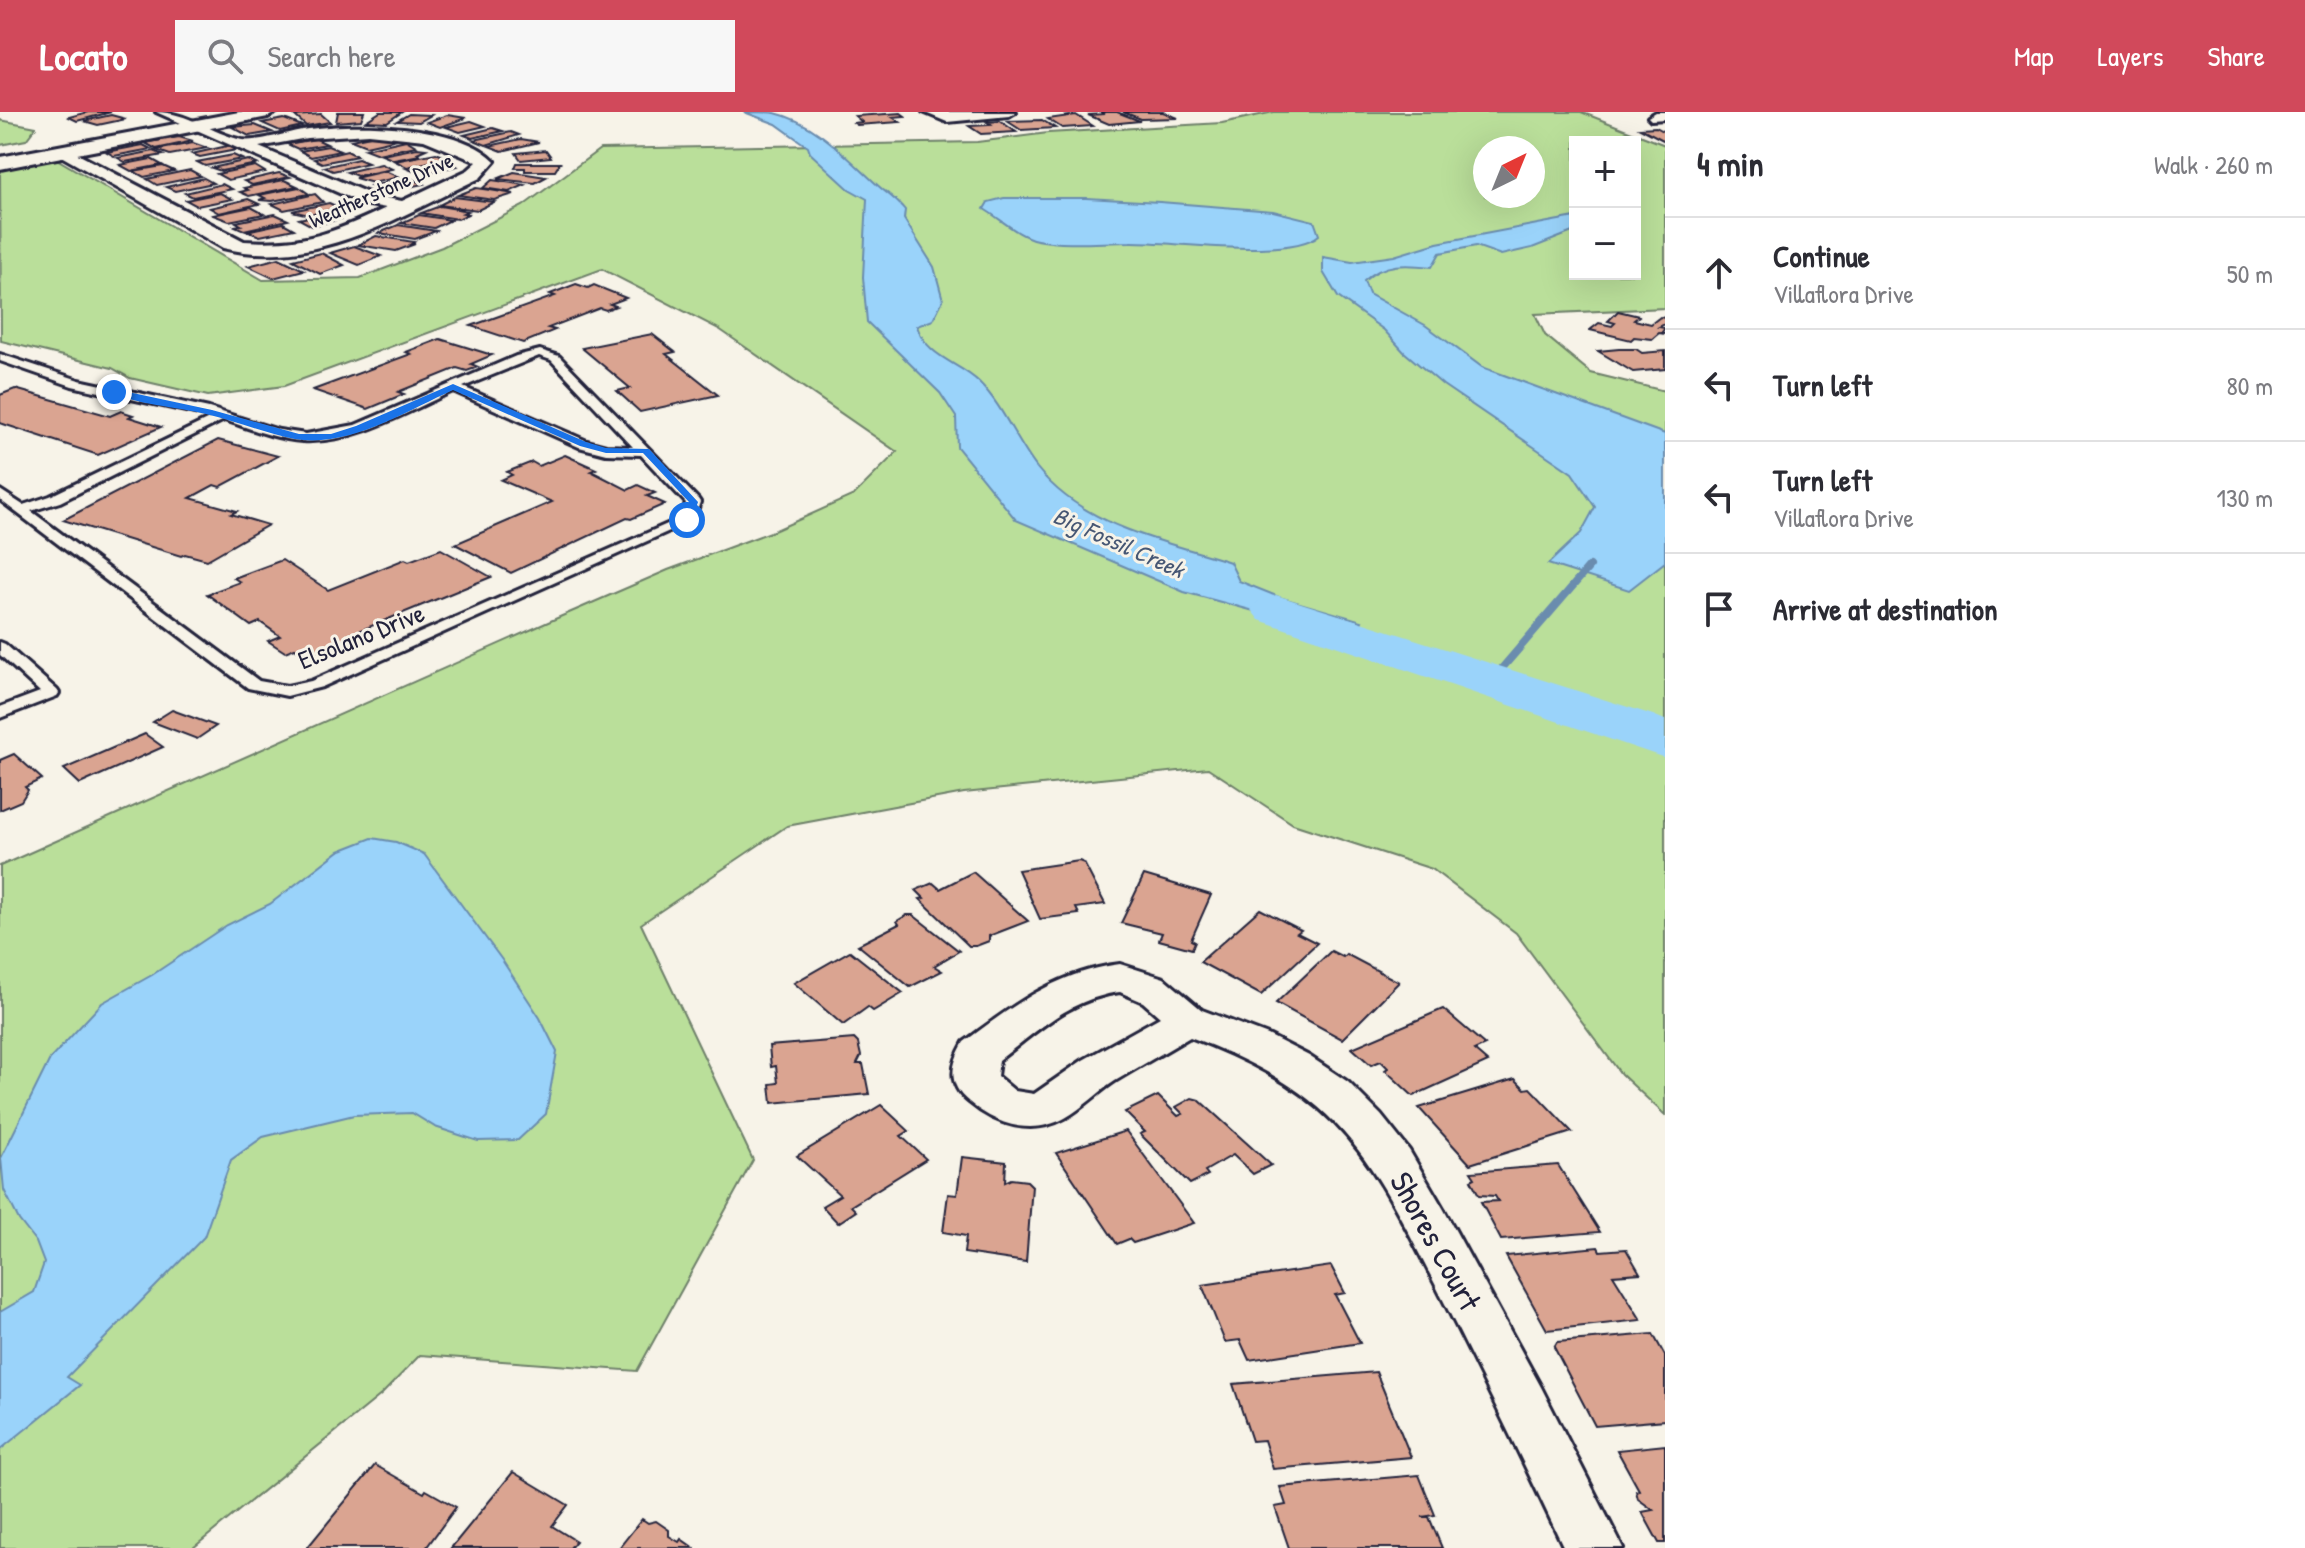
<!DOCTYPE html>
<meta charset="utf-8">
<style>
body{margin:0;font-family:"Patrick Hand",sans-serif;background:#f7f7f7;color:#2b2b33}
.controls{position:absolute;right:24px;top:24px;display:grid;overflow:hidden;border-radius:0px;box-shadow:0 8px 32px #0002}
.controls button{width:72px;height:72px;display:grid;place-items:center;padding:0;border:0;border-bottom:2px solid #e1e1e2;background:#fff;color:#2b2b33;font:40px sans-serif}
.compass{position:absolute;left:1473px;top:24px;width:72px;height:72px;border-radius:50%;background:#fff;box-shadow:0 8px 32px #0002;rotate:43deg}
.stop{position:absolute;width:24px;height:24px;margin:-18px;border:6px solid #1a73e8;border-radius:50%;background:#fff}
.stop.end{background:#1a73e8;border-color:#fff;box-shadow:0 2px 8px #0008}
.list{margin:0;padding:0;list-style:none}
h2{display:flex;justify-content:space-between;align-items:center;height:104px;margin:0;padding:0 32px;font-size:34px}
h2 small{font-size:26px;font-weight:400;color:#7c7c81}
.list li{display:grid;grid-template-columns:52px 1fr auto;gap:24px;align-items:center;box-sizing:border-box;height:112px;padding:0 32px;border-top:2px solid #e1e1e2}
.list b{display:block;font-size:30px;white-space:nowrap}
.list p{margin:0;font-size:26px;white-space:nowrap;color:#7c7c81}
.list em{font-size:26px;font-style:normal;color:#7c7c81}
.icon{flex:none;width:44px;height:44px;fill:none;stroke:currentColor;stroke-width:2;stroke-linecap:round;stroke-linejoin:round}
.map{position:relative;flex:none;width:1665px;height:1436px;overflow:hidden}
header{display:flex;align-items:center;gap:48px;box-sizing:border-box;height:112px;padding:0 40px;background:#d1495b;color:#fff}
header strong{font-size:38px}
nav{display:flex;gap:44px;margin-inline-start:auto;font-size:28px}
.search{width:560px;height:72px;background:#f7f7f7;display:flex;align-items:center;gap:20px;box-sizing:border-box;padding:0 28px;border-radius:0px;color:#7c7c81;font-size:30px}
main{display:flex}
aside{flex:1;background:#fff}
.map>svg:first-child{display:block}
.green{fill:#badf9a;stroke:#6e806a;stroke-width:2;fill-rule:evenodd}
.water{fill:#9ad3fa;stroke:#6a8cae;stroke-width:2}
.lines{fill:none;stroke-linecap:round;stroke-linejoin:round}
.stream{stroke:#6a8cae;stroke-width:8}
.river{fill:#9ad3fa;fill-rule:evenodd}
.building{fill:#daa491;stroke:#22223b;stroke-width:2}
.service-casing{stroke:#22223b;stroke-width:6}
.minor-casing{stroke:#22223b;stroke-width:6}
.secondary-casing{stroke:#22223b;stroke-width:6}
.service{fill:#f7f3e8;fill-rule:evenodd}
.minor{fill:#f7f3e8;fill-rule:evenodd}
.secondary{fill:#f7f3e8;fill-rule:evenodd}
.route{fill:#1a73e8}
.labels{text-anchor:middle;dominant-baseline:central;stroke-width:6;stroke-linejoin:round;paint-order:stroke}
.far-street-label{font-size:22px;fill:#22223b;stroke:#f7f3e8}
.far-water-label{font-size:24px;font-style:italic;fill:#465774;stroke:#f7f3e8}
.street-label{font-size:26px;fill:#22223b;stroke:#f7f3e8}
.near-street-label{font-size:32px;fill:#22223b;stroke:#f7f3e8}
</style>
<header>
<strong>Locato</strong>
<div class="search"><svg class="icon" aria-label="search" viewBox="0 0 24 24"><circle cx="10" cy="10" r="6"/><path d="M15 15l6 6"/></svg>Search here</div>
<nav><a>Map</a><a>Layers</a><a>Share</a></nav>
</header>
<main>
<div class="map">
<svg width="1665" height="1436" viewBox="0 0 1665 1436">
<rect width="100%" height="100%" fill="#f7f3e8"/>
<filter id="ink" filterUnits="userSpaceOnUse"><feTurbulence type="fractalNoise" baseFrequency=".0125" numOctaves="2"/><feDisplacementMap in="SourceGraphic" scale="16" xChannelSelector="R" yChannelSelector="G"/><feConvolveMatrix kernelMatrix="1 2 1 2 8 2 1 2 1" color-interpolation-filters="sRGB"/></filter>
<g filter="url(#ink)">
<g class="green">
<path d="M1274,0h307l84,33v163l-130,6 10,21 46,38 74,18v724l-44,-41 -105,-141 -84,-64 -139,-45 -85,-56 -244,25 -177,33 -146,98 112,236 -116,211 -217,-16 -38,39 -189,154h-193v-682l555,-247 113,-49 108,-40 78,-35 43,-43 -178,-123 -117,-60 -318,117 -76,10 -78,-18 -18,-10 -111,-27 -1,-173 55,-10 208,122 97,-2 82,-31 81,-41 77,-57 377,-7 71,-9 174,-10zM1575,30h60v132h-60zM1485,36h48v48h-48z"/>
<polygon points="0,8 36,15 26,28 0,33"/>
</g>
<g class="water">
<path d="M744,0c10,0 22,0 31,1 43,10 75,48 107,76 9,7 16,12 23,21l-1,9 30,48 9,33 -10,20 -16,6c10,32 42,36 62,56 24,24 37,59 58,86 47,59 125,72 193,94l9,19 40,16 83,24 -14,26 -94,-36 -70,-19 -168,-72 -59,-73 -1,-30 -16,-24 -73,-71 -4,-45 4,-78 -18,-10 -39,-36 -2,-6 -32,-23z"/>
<path d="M1004,86h82l74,4 113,9 41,10 5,14c-29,25 -148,6 -189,7 -31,0 -62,4 -93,-2 -19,-4 -36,-21 -53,-31l4,-7z"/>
<path d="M1575,105v14l-43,17 -31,7 -25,-9 -36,7 -8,14c-25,-3 -48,-5 -68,14l5,13 56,31 57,42 183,67v128l-36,28 -81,-26 33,-31 14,-26 -23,-34 -129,-88 -39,-33 -20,-22 -46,-33 -15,-25v-15l29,5 42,-6 43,-13z"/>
<polygon points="372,726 396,730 424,742 502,848 540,906 557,940 546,1002 518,1028 478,1029 435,1015 412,1001 354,1003 263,1025 231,1048 204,1125 67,1265 80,1273 0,1338 0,1200 34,1180 44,1151 36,1130 19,1108 4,1078 1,1046 50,947 102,891 152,863 227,813 270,792 339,739"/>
</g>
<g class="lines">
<polyline class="stream" points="1491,569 1590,454"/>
<polygon class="river" points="1276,483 1653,603 1665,608 1665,646 1259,508 1251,498 1259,488"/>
</g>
<g class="building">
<polygon points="88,0 111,0 77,9 69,5"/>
<polygon points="338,0 364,0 361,8 336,10"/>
<polygon points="380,0 402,0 387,10 366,9"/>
<polygon points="1100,0 1117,0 1140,9 1109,12 1088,3 1105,2"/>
<polygon points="1123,0 1163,0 1178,6 1141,7"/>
<polygon points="901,1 905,4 892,5 900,10 857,13 854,11 862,10 855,4"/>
<polygon points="321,2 330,10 306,14 295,4"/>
<polygon points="409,2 431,3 419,10 397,9"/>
<polygon points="111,3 126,7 98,13 84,9"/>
<polygon points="447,3 466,6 440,15 427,10"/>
<polygon points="1076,3 1093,14 1062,16 1048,7"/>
<polygon points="284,7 302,14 280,19 262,11"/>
<polygon points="1042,8 1055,16 1021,18 1007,9"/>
<polygon points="471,9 485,14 460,20 446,15"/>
<polygon points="1000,9 1016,20 981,22 969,14 991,13 987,10"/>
<polygon points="255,13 272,20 249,24 232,15"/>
<polygon points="1656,15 1665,20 1665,29 1640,16"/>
<polygon points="493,16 503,19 472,26 464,23"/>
<polygon points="511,20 519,23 486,33 474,28"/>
<polygon points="375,23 397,27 366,34 351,28"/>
<polygon points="179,25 193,29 156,37 145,31"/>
<polygon points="316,27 327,32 298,37 287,32"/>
<polygon points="521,27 539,30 502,39 489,34"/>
<polygon points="406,28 416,34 378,42 365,37"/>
<polygon points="193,31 207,36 170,43 156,38"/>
<polygon points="143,33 151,37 114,44 107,40"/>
<polygon points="227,34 236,38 200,45 192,42"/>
<polygon points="328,34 340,39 311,45 300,39"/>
<polygon points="417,36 426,37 417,41 420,43 394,48 382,43"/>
<polygon points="546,38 551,45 521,48 516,41"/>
<polygon points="154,39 163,43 125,50 118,46"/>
<polygon points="347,39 357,44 322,51 314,47"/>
<polygon points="436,41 448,46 407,55 395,49"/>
<polygon points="233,43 242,47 205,54 197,50"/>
<polygon points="151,47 162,53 131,59 120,53"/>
<polygon points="358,47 368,51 333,59 324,55"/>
<polygon points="248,48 257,52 221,59 212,56"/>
<polygon points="447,48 457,54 420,62 406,56"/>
<polygon points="517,51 560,51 555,59 525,59 525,56 515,56"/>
<polygon points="381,52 392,57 357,64 347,60"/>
<polygon points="163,54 174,59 144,65 133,59"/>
<polygon points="255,54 265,60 228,68 217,62"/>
<polygon points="190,58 201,64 157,73 147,67"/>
<polygon points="385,59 399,65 373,71 355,66"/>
<polygon points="514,60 546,65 535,71 497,67"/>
<polygon points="279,61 290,65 252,73 244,69"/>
<polygon points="204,66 213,71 175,79 166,75"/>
<polygon points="409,66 423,72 385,80 371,74"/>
<polygon points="284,68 297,74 249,84 240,80 248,78 244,76"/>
<polygon points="492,68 525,73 509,80 483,76"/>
<polygon points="222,72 232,77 193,85 185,81"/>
<polygon points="299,75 309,82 272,89 259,88 265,86 259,83"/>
<polygon points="476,76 490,78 514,82 494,88 458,83"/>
<polygon points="220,81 232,87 197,94 186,88"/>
<polygon points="315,82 323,90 284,98 272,92"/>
<polygon points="455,85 494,90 478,98 439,93"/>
<polygon points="248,87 259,92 219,101 210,96"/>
<polygon points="329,91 340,96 309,103 292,99"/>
<polygon points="440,94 468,99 463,101 468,102 458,107 421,101"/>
<polygon points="251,95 264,102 229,109 213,103"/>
<polygon points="328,101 340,107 312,114 299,107"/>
<polygon points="275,102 288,108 244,118 235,114 241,113 236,110"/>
<polygon points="419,103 451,108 434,116 401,111"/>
<polygon points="283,111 294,117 260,124 246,119"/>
<polygon points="398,113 436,119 415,127 379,121"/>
<polygon points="376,124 414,130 411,132 415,132 396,139 358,133"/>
<polygon points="354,134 381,144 359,153 330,141"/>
<polygon points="321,141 344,153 320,162 293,148"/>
<polygon points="279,146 304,158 273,166 248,154"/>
<polygon points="576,172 588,176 594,173 626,186 610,192 616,194 606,198 600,196 548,216 555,218 523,231 471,214 555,184 550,182"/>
<polygon points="1618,199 1639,204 1634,208 1651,212 1660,205 1665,206 1665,212 1659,215 1665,216 1662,220 1665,222 1659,221 1652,227 1634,225 1631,228 1590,218 1599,211 1612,214 1615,211 1608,209"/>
<polygon points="652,222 675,240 666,242 718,283 640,300 617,279 630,276 582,236"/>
<polygon points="440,227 492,243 471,252 478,255 467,259 457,256 398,280 404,282 368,297 313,278 411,242 406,240"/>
<polygon points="1619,237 1636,237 1642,241 1665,239 1665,257 1633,260 1598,239"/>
<polygon points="15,277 110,304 121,299 133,303 129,305 161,315 98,343 0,311 0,283"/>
<polygon points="218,328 278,344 220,375 214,373 190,386 237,399 231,402 268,413 207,448 185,442 181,444 63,408"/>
<polygon points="565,343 596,357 591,359 628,378 638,373 655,381 647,384 665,392 631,407 627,406 511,461 455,432 552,390 501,368 512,363 507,360 532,350 539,354"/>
<polygon points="441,437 491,465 349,523 353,525 307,545 295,536 285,540 268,529 280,524 260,510 251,514 207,482 240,470 234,466 282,448 328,478 405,447 409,449"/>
<polygon points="172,598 216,614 197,627 153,610"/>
<polygon points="145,622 163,635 80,672 64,657"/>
<polygon points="14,642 42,667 25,675 28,678 21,689 0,698 0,648"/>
<polygon points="1079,749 1084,751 1105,792 1076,796 1079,802 1040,807 1018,758"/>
<polygon points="973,760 1028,809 989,824 989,829 976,834 969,834 920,787 924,786 916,778 933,771 940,777"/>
<polygon points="1144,763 1211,783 1191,828 1195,830 1192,837 1159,828 1162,821 1121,811"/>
<polygon points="1260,797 1301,818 1297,821 1317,831 1261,883 1200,850"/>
<polygon points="907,803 913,803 959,839 934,854 942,859 910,875 858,833 899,812 897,809"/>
<polygon points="850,839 903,881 873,899 868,895 843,913 794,871"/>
<polygon points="1331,839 1343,845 1346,842 1399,870 1342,927 1276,891"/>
<polygon points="1443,897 1485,933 1474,938 1488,950 1413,984 1385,958 1388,956 1381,949 1371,953 1352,936"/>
<polygon points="854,927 858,931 861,944 857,952 863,952 869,982 772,991 770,972 778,971 776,954 771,955 769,934"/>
<polygon points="1515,967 1525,977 1530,976 1572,1020 1470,1052 1419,996"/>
<polygon points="1158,984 1178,1004 1183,1002 1176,995 1192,986 1199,988 1271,1053 1253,1062 1233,1043 1205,1059 1208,1063 1190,1072 1140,1022 1145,1020 1125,1000"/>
<polygon points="881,993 909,1019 901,1024 926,1047 851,1094 856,1099 838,1111 822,1094 840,1083 797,1044"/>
<polygon points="1126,1019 1194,1111 1133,1131 1129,1127 1117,1132 1056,1041"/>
<polygon points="962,1045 1006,1050 1005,1070 1011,1067 1027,1069 1032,1074 1026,1150 964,1141 966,1124 943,1120 948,1082 957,1083"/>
<polygon points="1558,1053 1600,1120 1501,1128 1481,1090 1498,1089 1495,1084 1479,1083 1471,1068 1475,1066 1471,1060"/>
<polygon points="1598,1135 1600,1139 1626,1137 1640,1161 1613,1163 1641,1208 1547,1218 1506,1144"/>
<polygon points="1331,1154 1345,1181 1335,1183 1360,1231 1249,1248 1240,1228 1225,1230 1202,1173"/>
<polygon points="1653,1222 1665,1244 1665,1308 1595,1314 1554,1235 1557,1230"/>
<polygon points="1376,1260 1411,1345 1273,1357 1264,1328 1252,1329 1233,1272"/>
<polygon points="1665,1333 1665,1431 1659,1431 1642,1400 1653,1398 1638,1387 1636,1379 1639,1378 1617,1338"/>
<polygon points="375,1353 424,1381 426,1378 456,1395 426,1436 307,1436"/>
<polygon points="513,1360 568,1393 552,1414 576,1429 570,1436 451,1436"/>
<polygon points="1419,1363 1435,1403 1422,1405 1429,1405 1442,1436 1289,1436 1275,1395 1286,1393 1280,1375"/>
<polygon points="642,1407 648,1411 656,1409 669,1418 669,1424 679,1430 681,1427 694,1436 619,1436"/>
</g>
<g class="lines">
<defs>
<g id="service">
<path d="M540,238l19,6 139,143 2,3 -6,18 -372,167 -35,9 -39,-8 -248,-188v-10l23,15 27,-9 163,-79 -141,-31 -72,-25v-7l79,26 130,28 70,22 27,4 49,-9 161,-69zM539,244l12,4 82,87 -27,-1 -19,-5 -124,-54zM453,279l126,56 27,7 35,1 45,48 -5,15 -370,163 -24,5 -28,-5 -228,-170 29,-9 164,-82c25,8 51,19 78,21 52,3 105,-29 151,-50z"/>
<polygon points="0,530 5,532 57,578 59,581 57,584 0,606 0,595 40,580 0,543"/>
</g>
<g id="minor">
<path d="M156,0c32,0 55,21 86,28 15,3 49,-9 66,-11 48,-7 151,-6 187,32l-15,17c-81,38 -164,93 -257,70l-169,-96 2,-3h12l176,92c60,4 89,-8 142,-33l-22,-4zM368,22l56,6 53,22 -9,8 -66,31 -27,-5 -116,-49 48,-9z"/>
<polygon points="923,0 1016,0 1009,4 947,10"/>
<polygon points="1665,0 1665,7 1651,8 1648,5 1656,0"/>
<path d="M1120,852l44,14 38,32 66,25 41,21 39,26 33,33 28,35 34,58 98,179 82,161h-59c-42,-89 -85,-178 -130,-266 -29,-55 -55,-114 -99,-159 -40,-41 -92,-66 -145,-86 -25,15 -50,29 -75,44 -17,11 -32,27 -50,37 -33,18 -69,7 -96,-16 -22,-18 -18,-37 -5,-60 50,-37 93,-70 156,-78zM1120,880l23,10 17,15 -77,43 -49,34 -19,-3 -18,-15 2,-16c38,-29 72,-62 121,-68z"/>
</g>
<polygon id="secondary" points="239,0 277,0 268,5 0,57 0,45"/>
</defs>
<use href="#service" class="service-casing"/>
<use href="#minor" class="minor-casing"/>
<use href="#secondary" class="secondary-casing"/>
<use href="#service" class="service"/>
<use href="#minor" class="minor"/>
<use href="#secondary" class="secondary"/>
</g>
</g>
<path class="route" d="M453,272l133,58 20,6 43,1 49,53 -6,18 -9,2 6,-20 -46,-49h-37l-26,-7 -127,-56c-47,21 -104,58 -158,49 -31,-6 -59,-18 -89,-25 -28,-7 -72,-10 -96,-22l4,-3 98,21 87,24h32l25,-8z"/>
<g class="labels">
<g class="far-street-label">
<text transform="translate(381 78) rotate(-24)">Weatherstone Drive</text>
</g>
<g class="far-water-label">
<text transform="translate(1119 430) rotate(24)">Big Fossil Creek</text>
</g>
<g class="street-label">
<text transform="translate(361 524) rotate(-22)">Elsolano Drive</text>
</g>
<g class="near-street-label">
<text transform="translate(1436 1129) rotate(61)">Shores Court</text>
</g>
</g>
</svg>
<div class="controls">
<button>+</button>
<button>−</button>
</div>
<svg class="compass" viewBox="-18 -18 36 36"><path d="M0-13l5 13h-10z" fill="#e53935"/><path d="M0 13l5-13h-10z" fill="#7c7c81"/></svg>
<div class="stop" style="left:687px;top:408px"></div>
<div class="stop end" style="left:114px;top:280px"></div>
</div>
<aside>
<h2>4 min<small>Walk · 260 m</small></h2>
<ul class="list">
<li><svg class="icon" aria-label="ahead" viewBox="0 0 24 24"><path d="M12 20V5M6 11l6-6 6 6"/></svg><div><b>Continue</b><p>Villaflora Drive</p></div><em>50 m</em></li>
<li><svg class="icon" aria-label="left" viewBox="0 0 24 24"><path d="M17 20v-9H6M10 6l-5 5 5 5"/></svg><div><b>Turn left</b></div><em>80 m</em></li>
<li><svg class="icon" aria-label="left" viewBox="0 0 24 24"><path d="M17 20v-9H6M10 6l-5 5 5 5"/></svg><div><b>Turn left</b><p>Villaflora Drive</p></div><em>130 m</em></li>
<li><svg class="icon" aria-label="arrive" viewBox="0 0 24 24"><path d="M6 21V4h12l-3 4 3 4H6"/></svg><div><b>Arrive at destination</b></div></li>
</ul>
</aside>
</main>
